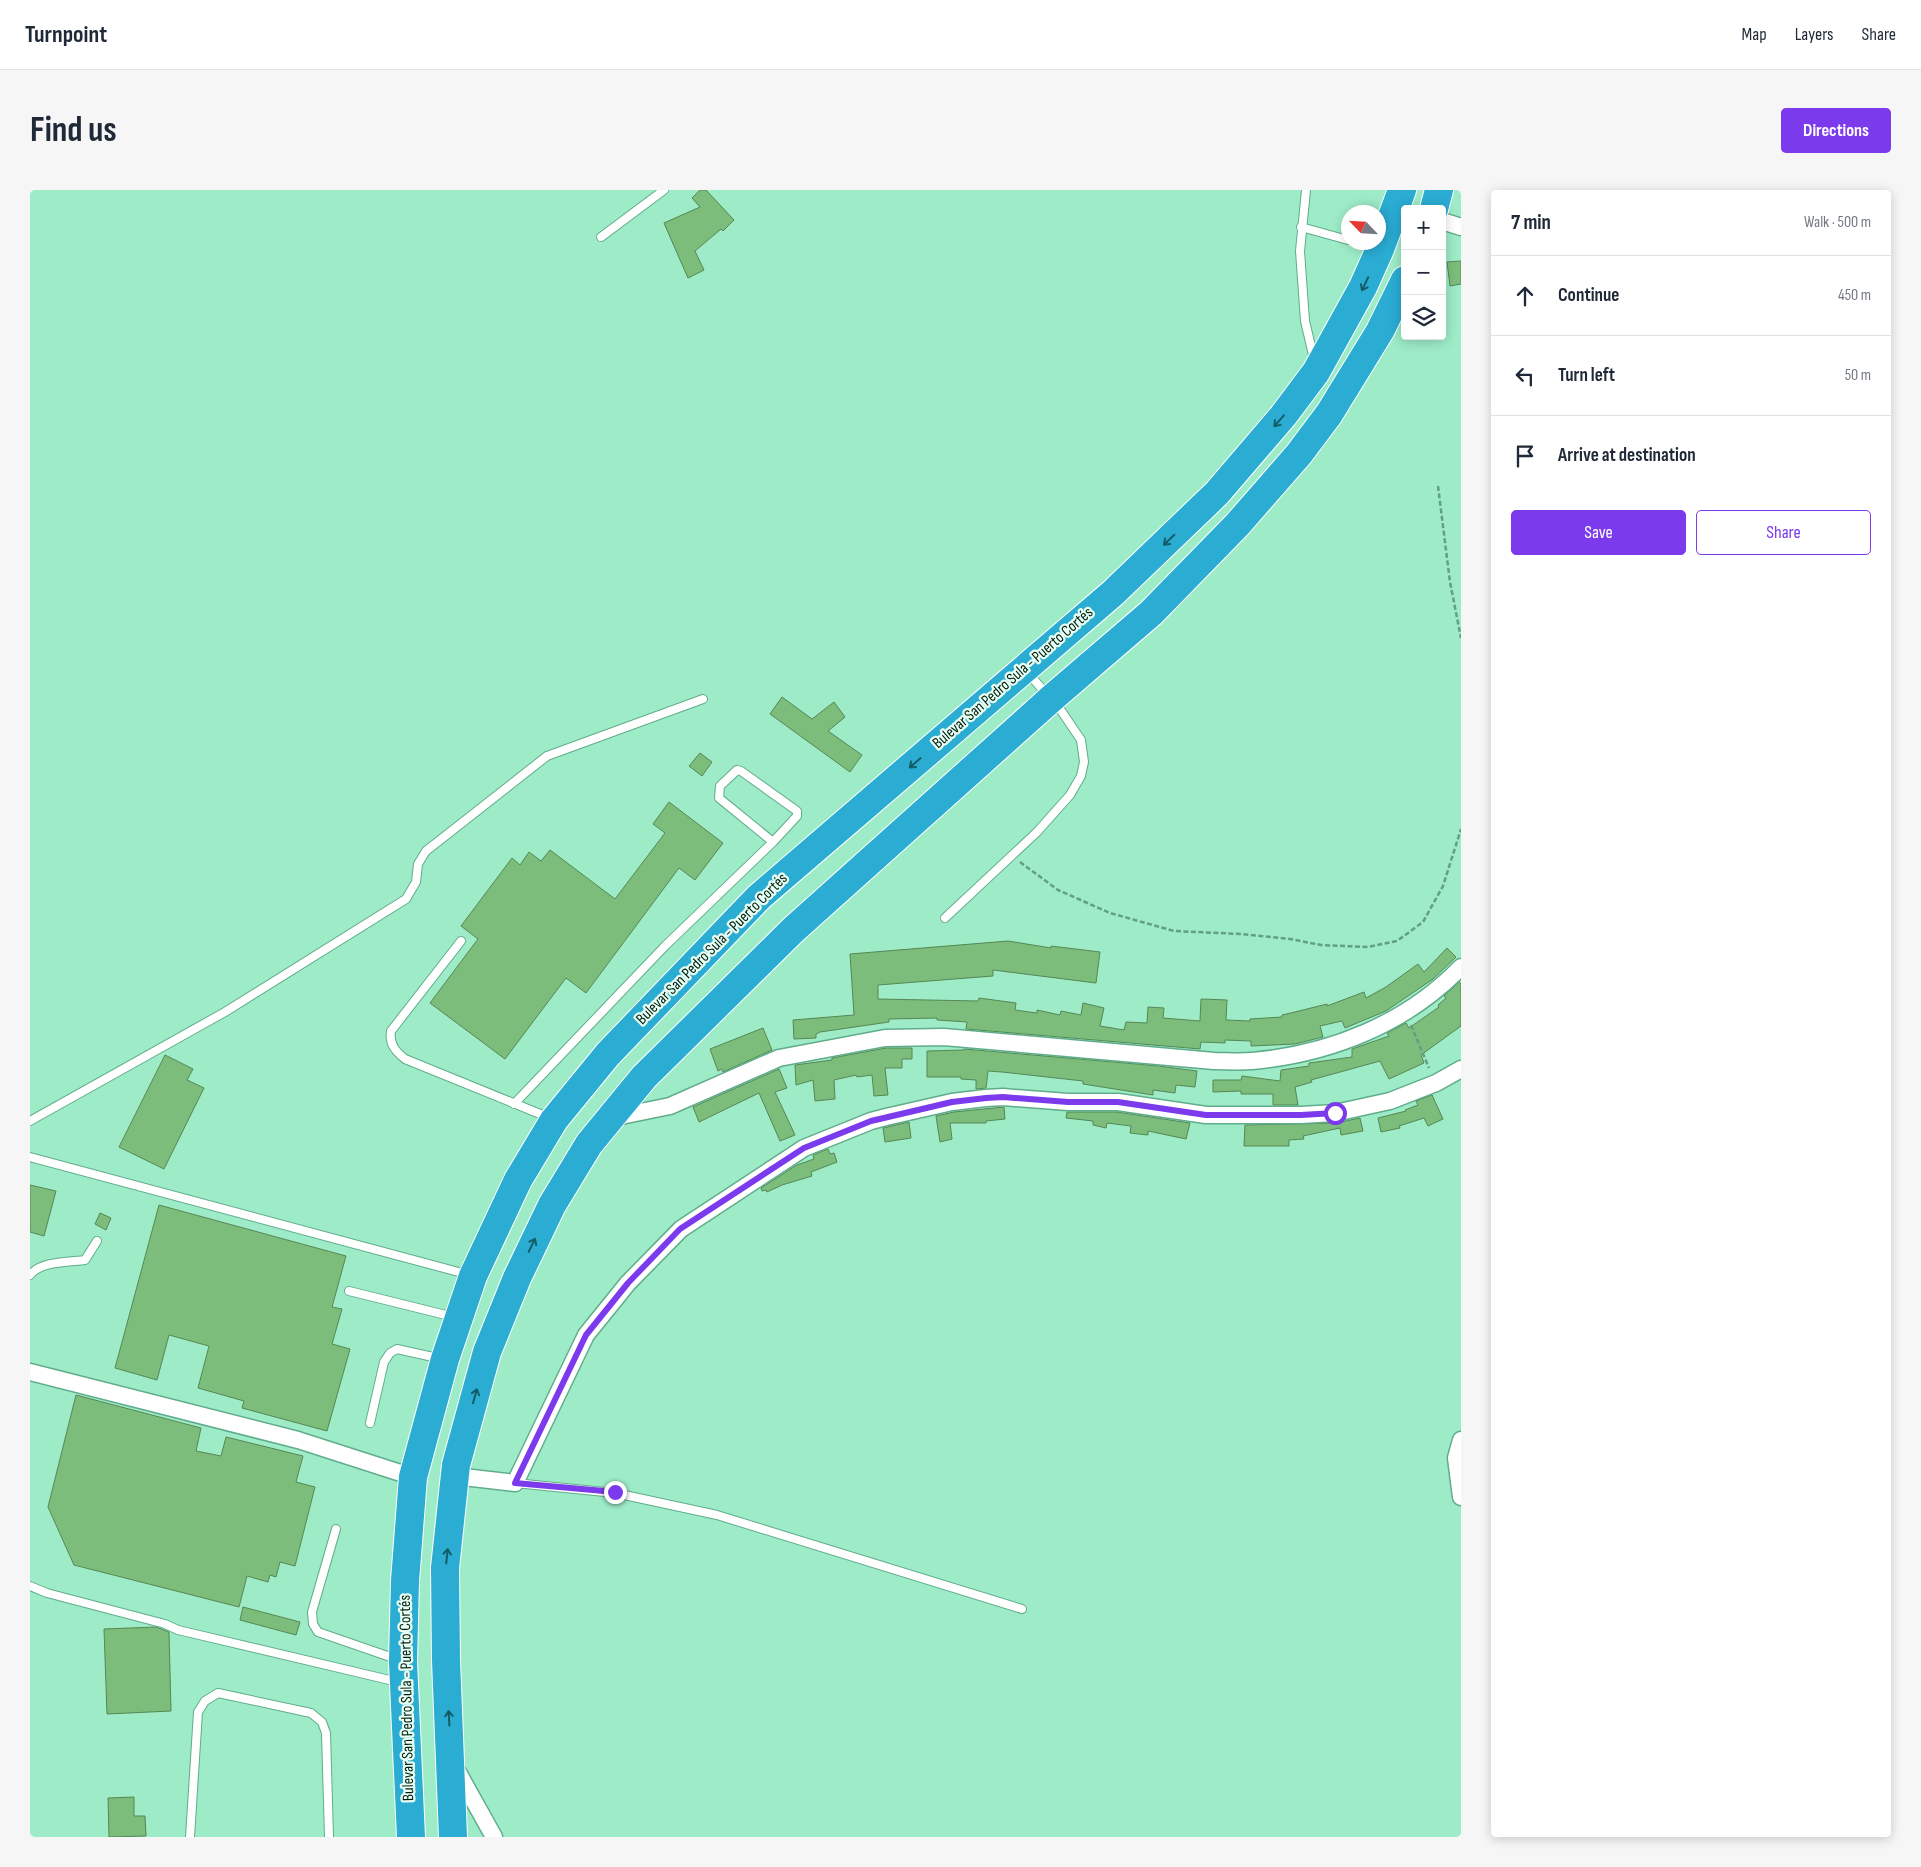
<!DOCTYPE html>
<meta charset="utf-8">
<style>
body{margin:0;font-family:"Sofia Sans Condensed",sans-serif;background:#f6f6f7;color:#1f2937}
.controls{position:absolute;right:15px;top:15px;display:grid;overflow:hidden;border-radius:5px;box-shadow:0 2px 12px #0003}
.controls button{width:45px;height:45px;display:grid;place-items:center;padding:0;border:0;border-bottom:1px solid #e0e1e3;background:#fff;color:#1f2937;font:25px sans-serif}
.compass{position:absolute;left:1311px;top:15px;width:45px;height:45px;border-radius:50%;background:#fff;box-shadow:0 2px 12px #0003;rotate:295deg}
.stop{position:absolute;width:15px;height:15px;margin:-11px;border:4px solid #7c3aed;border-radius:50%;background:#fff}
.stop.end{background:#7c3aed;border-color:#fff;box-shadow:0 1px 5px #0008}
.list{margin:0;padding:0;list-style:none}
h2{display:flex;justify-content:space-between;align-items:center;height:65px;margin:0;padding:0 20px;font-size:21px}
h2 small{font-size:16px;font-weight:400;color:#747a83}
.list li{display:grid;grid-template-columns:32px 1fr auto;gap:15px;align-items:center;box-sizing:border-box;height:80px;padding:0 20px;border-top:1px solid #e0e1e3}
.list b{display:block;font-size:19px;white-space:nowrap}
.list em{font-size:16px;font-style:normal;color:#747a83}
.actions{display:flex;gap:10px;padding:15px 20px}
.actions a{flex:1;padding:11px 0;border:1px solid #7c3aed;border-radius:5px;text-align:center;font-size:18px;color:#7c3aed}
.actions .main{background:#7c3aed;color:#fff}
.icon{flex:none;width:28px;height:28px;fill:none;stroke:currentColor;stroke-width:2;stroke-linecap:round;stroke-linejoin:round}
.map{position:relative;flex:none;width:1431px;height:1647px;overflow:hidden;border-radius:5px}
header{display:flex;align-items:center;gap:30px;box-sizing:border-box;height:70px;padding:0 25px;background:#fff;border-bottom:1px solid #e0e1e3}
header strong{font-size:24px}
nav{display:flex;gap:28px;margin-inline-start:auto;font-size:18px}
.intro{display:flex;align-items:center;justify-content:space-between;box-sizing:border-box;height:120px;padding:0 30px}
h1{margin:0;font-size:35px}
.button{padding:12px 22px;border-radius:5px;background:#7c3aed;color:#fff;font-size:18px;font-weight:700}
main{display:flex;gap:30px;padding:0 30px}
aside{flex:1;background:#fff;border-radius:5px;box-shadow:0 2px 12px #0003}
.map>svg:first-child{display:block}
.building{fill:#7cbd7b;stroke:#568755}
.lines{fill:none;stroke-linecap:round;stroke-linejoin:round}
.lane-casing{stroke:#60ad8b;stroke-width:10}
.street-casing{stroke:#60ad8b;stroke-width:19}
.highway-casing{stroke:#fff;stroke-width:30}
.path{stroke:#639f84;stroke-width:2.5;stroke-dasharray:5 2.5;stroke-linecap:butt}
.lane{stroke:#fff;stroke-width:8}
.street{stroke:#fff;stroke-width:16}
.highway{stroke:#2aacd3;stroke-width:28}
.oneway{stroke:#135d68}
.route{stroke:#7c3aed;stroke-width:6}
.labels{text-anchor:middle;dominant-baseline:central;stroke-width:4.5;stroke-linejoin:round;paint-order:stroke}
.street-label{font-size:16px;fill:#001d11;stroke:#e9fff4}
</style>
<header>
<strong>Turnpoint</strong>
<nav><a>Map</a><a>Layers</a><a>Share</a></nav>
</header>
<div class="intro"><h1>Find us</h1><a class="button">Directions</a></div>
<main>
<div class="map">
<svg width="1431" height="1647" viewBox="0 0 1431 1647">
<rect width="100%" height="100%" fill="#9debc7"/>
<g class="building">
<polygon points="670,0 676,0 704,30 693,41 691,39 665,61 674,80 658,88 634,33 670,17 662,8"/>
<polygon points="1431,71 1431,94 1420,96 1417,72"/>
<polygon points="752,507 782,529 804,512 815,527 798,541 832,565 820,582 740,524"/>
<polygon points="670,563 682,572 672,586 659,576"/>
<polygon points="639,612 693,653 665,690 649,678 556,803 536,788 475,869 400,813 448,749 431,736 482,668 490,675 499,662 511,671 520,660 585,709 635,643 623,634"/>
<polygon points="978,751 1021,758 1021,756 1070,762 1066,793 963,780 963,786 848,795 848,809 948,811 949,808 986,813 985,820 1007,823 1007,820 1030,825 1031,821 1051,825 1053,813 1074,818 1070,836 1094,840 1096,832 1117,833 1118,817 1134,818 1133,828 1170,831 1171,809 1197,810 1196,830 1220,831 1220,829 1252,827 1252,825 1265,822 1297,814 1297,816 1334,802 1336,808 1356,797 1388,774 1394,782 1417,758 1426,767 1403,789 1356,821 1315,838 1312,831 1290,836 1293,847 1265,854 1221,856 1221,851 1195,850 1195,853 1171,852 1170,859 936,839 937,832 907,830 907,828 859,829 859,832 790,842 786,844 786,848 764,849 763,830 824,825 820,764"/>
<polygon points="1429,792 1431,794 1431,836 1391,865 1394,873 1359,889 1350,871 1281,890 1282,892 1265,897 1268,915 1243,915 1243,904 1211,904 1211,901 1183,902 1183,890 1211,890 1212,886 1250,891 1251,880 1279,876 1279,873 1322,867 1322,859 1359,846 1357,843 1376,833 1379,838 1409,817 1408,815 1416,808 1414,806"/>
<polygon points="733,838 742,860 693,882 692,879 688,881 680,859"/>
<polygon points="856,858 882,858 882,869 872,869 872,878 855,878 858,905 844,906 842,885 827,887 826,885 804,890 805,909 785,911 783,890 766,895 765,875 802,870 802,868"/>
<polygon points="934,859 1129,876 1167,881 1165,897 1146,895 1145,903 1123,900 1123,905 1053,894 1053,891 972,882 958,881 956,898 946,899 946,890 931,889 931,887 897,887 897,861 934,860"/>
<polygon points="135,865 163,879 157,890 174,898 134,979 89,957"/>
<polygon points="749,879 757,898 745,902 765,945 750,951 729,903 669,932 663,917"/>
<polygon points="1402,905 1413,929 1398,936 1394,928 1369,936 1370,938 1351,942 1348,928 1376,921 1375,920 1388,915 1386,911"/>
<polygon points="974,917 975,929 956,931 956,933 920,933 922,949 910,952 906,926 924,922"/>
<polygon points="1037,922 1087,922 1160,933 1156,949 1118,941 1118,945 1100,943 1101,936 1077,933 1076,938 1063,935 1063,931 1036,928"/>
<polygon points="1330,928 1333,941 1311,945 1310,938 1273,946 1274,949 1259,950 1259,956 1214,956 1215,935 1306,933"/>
<polygon points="879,932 881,948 855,952 853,938"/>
<polygon points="798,959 800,964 804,963 807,972 781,982 782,986 752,995 737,1002 736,1000 732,1001 731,998 767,975 784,969 783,965"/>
<polygon points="0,995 26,1001 14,1046 0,1042"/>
<polygon points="129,1015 316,1066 302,1117 312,1119 302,1154 320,1159 297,1241 212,1218 214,1211 168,1198 179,1156 139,1145 127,1190 85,1178"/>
<polygon points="70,1023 81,1028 76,1040 65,1034"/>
<polygon points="46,1205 171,1238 166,1261 191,1266 196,1247 273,1266 266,1292 285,1297 265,1376 250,1372 246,1387 240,1385 238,1392 217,1386 209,1417 44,1375 18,1317"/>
<polygon points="213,1417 270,1432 266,1445 210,1430"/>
<polygon points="126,1437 139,1442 141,1521 77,1524 74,1439"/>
<polygon points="104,1607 104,1626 115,1626 116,1646 79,1647 78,1608"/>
</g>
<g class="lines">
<defs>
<g id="lane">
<polyline points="1276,0 1270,61 1275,131 1284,169"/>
<polyline points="1271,37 1318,50"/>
<polyline points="571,47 634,0"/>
<polyline points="1326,52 1346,58"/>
<polyline points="915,728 1007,642 1040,605 1051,586 1054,572 1051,550 1030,519 997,482"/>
<path d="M431,751l-70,90c-2,13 4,20 14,28l145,59"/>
<polyline points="484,914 635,756 743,652 767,626 767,621 711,581 707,580 690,596 689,608 743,652"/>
<polyline points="0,931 195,822 376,709 386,692 388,674 396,661 517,566 673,509"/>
<polyline points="0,967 440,1085"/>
<path d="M0,1085c11,-14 39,-13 55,-15l12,-19"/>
<polyline points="319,1101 424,1127"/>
<polyline points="340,1233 354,1172 360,1163 367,1159 412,1169"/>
<polyline points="485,1293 585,1303 687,1325 992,1419"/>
<polyline points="306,1339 282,1422 283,1434 288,1442 369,1470"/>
<polyline points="0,1396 17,1403 135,1434 148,1440 368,1492"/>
<polyline points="160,1647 168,1522 175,1511 188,1503 281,1523 292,1532 296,1543 299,1647"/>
</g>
<g id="street">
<polyline points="1412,31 1431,37"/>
<path d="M581,928l59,-12 109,-48 106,-20 59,-1 270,24c12,0 25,1 38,0 78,-7 154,-37 209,-94"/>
<polyline points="0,1182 268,1250 383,1287"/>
<polyline points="1431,1250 1426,1268 1431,1307"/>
<polyline points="425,1286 485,1293 556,1145 598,1093 651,1039 774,958 841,931 856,927 922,912 956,908 973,907 1038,912 1088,912 1176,925 1271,925 1305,923 1360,911 1406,893 1431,879"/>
<polyline points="425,1577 464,1647"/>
</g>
<g id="highway">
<polyline points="1404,19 1409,0"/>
<polyline points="381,1647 373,1472 375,1391 383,1287 415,1169 443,1086 488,990 524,930 578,864 729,707 1083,403 1187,303 1253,226 1286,182 1333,97 1350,59 1372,0"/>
<polyline points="423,1647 416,1470 415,1378 426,1275 457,1162 487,1088 522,1015 559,954 614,887 763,740 1022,508 1121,423 1207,335 1269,264 1299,224 1350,141 1375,90"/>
</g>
</defs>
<use href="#lane" class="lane-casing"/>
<use href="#street" class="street-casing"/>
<use href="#highway" class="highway-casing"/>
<g class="path">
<polyline points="1408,296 1420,392 1431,448"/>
<polyline points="990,672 1028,700 1080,723 1144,741 1211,744 1260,749 1291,755 1338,757 1367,751 1393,732 1413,696 1431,639"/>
<polyline points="1381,835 1399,878"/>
</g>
<use href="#lane" class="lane"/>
<use href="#street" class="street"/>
<use href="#highway" class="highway"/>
</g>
<defs><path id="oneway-shaft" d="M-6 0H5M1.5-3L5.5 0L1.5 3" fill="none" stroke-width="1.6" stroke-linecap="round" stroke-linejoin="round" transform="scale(1.25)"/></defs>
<g class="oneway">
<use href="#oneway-shaft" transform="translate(1335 94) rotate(115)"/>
<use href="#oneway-shaft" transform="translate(1249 231) rotate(131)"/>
<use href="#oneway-shaft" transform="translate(1139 350) rotate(136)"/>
<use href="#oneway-shaft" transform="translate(885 573) rotate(139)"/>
<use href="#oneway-shaft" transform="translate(502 1055) rotate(-64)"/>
<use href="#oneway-shaft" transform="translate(445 1206) rotate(-74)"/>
<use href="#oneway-shaft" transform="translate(417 1366) rotate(-84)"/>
<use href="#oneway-shaft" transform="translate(419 1528) rotate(-93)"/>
</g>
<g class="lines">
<polyline class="route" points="585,1302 485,1293 556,1145 598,1093 650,1039 774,958 841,931 922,912 956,908 973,907 1038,912 1088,912 1176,925 1271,925 1305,923"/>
</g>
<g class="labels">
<g class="street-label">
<text transform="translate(983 488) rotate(-41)">Bulevar San Pedro Sula - Puerto Cortés</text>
<text transform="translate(682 759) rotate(-45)">Bulevar San Pedro Sula - Puerto Cortés</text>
<text transform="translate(377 1508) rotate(-91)">Bulevar San Pedro Sula - Puerto Cortés</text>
</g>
</g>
</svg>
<div class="controls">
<button>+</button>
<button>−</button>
<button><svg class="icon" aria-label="layers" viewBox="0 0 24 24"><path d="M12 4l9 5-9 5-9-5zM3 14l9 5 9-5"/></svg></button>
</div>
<svg class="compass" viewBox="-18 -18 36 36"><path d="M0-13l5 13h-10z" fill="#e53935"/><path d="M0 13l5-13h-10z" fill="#747a83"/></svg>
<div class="stop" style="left:1305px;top:923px"></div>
<div class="stop end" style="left:585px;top:1302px"></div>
</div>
<aside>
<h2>7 min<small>Walk · 500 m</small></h2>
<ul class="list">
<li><svg class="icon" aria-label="ahead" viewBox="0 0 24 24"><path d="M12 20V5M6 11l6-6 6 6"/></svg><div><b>Continue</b></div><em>450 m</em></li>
<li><svg class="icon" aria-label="left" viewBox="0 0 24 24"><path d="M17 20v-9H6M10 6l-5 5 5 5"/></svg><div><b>Turn left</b></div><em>50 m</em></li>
<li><svg class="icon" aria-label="arrive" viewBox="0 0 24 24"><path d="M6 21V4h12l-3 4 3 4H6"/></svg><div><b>Arrive at destination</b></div></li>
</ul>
<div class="actions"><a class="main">Save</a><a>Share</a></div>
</aside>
</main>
